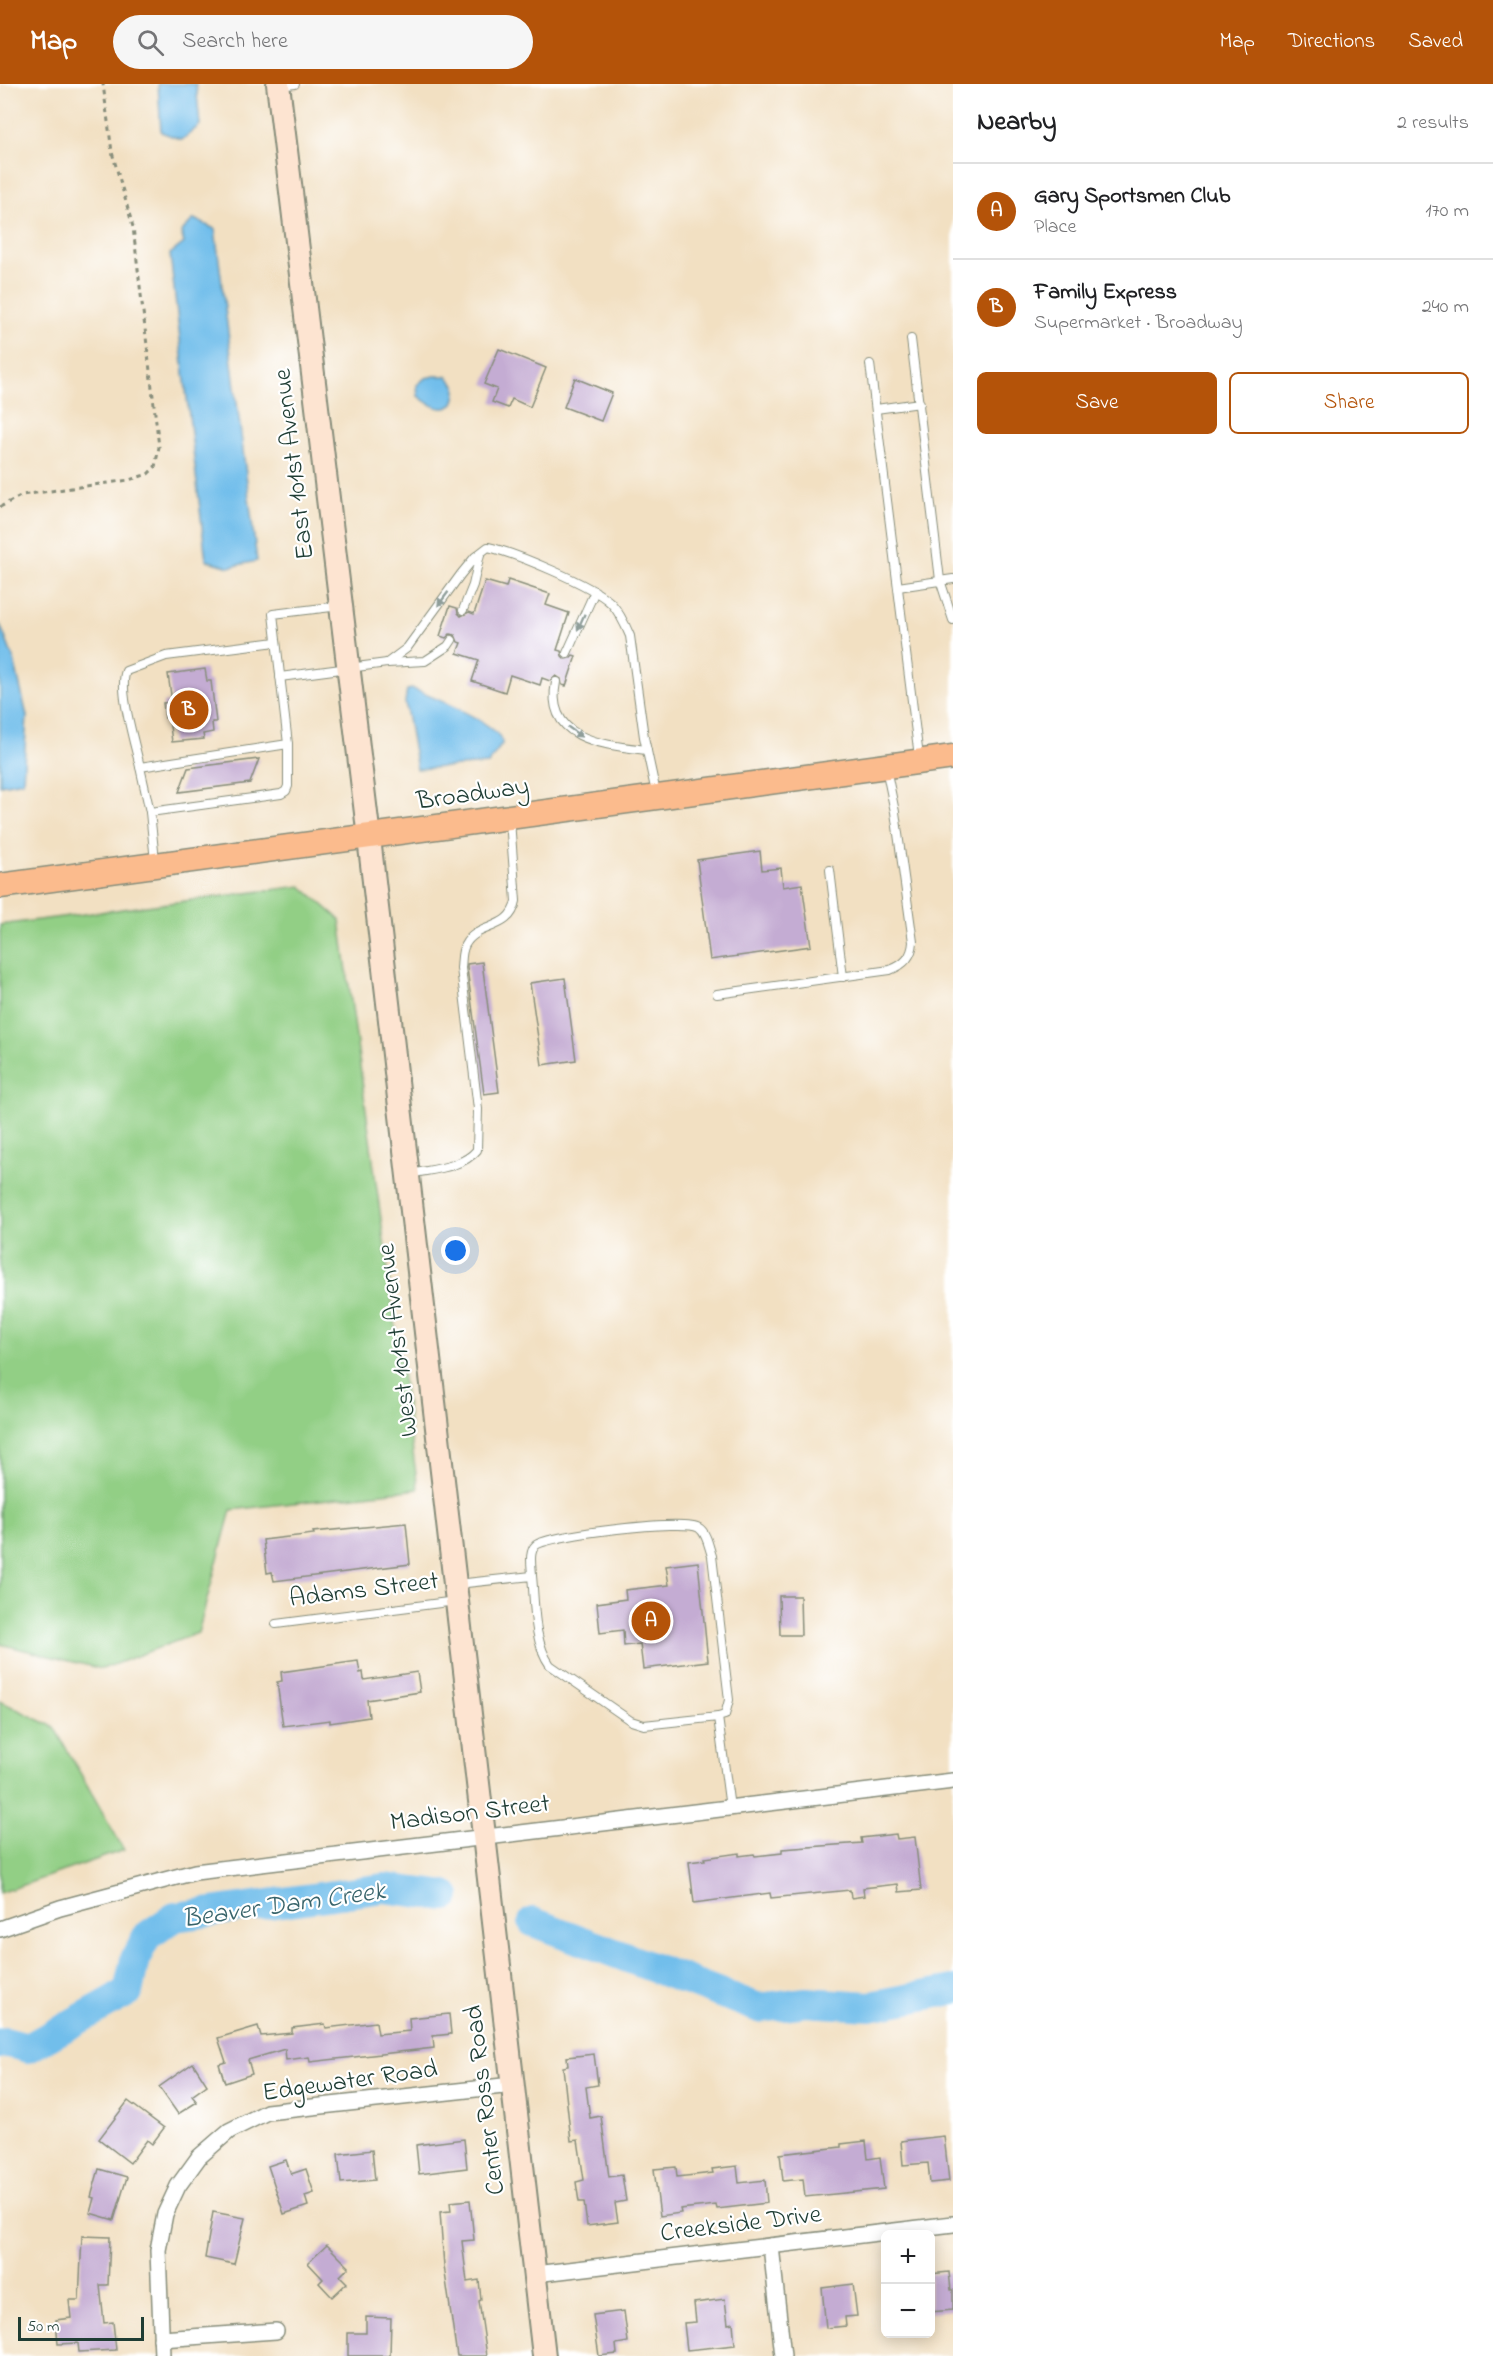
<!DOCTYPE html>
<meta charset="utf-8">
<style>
body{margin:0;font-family:"Indie Flower",sans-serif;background:#f6f6f6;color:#202124}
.controls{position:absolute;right:18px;bottom:18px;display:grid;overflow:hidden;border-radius:9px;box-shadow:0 3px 15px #0003}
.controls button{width:54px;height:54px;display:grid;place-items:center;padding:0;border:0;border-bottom:2px solid #e0e0e0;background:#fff;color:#202124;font:30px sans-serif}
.scale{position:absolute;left:18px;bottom:15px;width:126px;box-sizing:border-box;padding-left:6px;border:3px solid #1f3d34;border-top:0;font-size:16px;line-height:21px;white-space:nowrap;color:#1f3d34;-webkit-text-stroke:4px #fff;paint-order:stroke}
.you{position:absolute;left:456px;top:1167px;width:21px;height:21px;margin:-15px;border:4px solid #fff;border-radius:50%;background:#1a73e8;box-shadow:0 0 0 9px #1a73e833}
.badge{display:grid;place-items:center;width:39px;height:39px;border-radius:50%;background:#b45309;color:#fff;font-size:20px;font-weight:700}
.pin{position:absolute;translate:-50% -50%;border:3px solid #fff;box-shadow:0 2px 6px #0006}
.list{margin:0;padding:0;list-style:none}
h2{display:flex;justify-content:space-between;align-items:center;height:78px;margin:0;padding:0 24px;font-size:26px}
h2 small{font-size:20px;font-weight:400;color:#757577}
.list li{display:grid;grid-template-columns:39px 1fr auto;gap:18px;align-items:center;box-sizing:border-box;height:96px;padding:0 24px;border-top:2px solid #e0e0e0}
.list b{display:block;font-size:22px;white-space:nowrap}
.list p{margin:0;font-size:20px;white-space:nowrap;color:#757577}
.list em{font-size:20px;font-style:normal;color:#757577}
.actions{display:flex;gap:12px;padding:18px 24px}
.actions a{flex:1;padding:14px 0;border:2px solid #b45309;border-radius:9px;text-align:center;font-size:21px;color:#b45309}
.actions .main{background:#b45309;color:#fff}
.icon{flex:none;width:33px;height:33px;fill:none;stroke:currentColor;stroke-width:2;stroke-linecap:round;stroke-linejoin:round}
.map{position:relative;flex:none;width:953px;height:2272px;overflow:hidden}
header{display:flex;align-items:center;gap:36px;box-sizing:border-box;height:84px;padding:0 30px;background:#b45309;color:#fff}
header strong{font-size:28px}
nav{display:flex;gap:33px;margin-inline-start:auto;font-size:21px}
.search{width:420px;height:54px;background:#f6f6f6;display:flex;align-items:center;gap:15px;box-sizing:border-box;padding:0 21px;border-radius:33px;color:#757577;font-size:22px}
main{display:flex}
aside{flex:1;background:#fff}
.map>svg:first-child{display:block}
.green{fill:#92cf85;stroke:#58865c;stroke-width:1.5}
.water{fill:#71beeb;stroke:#487e90;stroke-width:1.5}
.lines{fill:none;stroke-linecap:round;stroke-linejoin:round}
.river{stroke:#71beeb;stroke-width:30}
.building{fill:#c4acd3}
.lane-casing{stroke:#888e7b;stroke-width:10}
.street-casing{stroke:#888e7b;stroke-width:18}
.secondary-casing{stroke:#888e7b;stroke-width:26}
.primary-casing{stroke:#888e7b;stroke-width:27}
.path{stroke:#888e7b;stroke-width:3;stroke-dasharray:4.5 4.5;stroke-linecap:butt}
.lane{stroke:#fff;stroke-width:8}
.street{stroke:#fff;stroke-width:15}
.secondary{stroke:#fde4d1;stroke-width:22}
.primary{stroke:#fbbb8d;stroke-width:24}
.oneway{fill:#8f9e9a}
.labels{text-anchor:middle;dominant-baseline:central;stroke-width:4.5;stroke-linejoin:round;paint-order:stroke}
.street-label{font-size:26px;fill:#1f3d34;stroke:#fff}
.water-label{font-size:27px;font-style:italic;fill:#38646b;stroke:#fff}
</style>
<header>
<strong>Map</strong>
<div class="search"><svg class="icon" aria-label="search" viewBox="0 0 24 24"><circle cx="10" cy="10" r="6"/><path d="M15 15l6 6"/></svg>Search here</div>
<nav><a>Map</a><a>Directions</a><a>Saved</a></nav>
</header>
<main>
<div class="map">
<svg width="953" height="2272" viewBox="0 0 953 2272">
<rect width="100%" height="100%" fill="#fff"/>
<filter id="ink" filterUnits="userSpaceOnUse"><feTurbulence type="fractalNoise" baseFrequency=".0167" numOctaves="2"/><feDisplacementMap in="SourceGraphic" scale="12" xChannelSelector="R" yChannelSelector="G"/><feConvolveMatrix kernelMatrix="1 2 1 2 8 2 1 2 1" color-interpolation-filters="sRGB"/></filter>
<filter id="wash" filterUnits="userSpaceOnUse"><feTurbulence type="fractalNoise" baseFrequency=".008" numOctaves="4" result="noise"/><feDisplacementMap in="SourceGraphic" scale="24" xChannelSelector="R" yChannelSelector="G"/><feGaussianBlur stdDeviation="1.35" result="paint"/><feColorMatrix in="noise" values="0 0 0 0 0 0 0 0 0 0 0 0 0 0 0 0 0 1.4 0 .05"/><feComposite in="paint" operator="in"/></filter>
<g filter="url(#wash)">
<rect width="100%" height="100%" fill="#f2e0c2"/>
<g class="green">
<polygon points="301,802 340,836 418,1405 231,1426 198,1549 102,1585 0,1560 0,841"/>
<polygon points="0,1617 54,1643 124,1766 0,1809"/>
</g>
<g class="water">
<polygon points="158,0 196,0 200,41 182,56 161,48"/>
<polygon points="194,135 215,145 257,477 229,483 206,476 170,170 184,159 181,148"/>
<path d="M435,292h12l9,10c1,31 -20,25 -38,10l-1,-11 8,-7z"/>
<polygon points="0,540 14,576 27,632 23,697 0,701"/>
<path d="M413,605c17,7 91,36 89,55l-14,20 -71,5 -12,-67 2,-12z"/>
</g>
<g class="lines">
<g class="river">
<polyline points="533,1838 759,1924 806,1918 870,1922 953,1906"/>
<polyline points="0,1960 5,1958 28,1964 128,1908 135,1875 147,1852 175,1833 384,1804 446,1812"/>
</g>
</g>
<g id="blocks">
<g class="building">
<polygon points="499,265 546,284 530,323 512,315 508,324 492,318 497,305 484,300"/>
<polygon points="575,294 612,309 601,337 564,323"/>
<polygon points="508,496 550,510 546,521 569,529 557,566 561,567 562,572 565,575 570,574 573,571 576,572 566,602 562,601 561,595 556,592 550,597 542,594 540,601 510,591 505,608 472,597 479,576 457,569 461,559 458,558 455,551 450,550 446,554 440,552 450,522 457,524 458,529 461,532 469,528 474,530 485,497 506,503"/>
<polygon points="205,585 207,597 211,597 216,638 212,638 213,648 203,650 204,655 172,658 169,634 165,634 163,619 172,618 168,590"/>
<polygon points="259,675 250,699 179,708 188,684"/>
<polygon points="760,767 762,786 781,784 783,803 802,800 811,862 710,876 697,776"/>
<polygon points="482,878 499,1008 484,1010 467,884 467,880"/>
<polygon points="565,894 576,976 542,981 530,899"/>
<polygon points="406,1439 410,1480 274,1497 272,1488 267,1489 263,1456 314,1450 313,1448"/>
<polygon points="698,1478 708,1577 643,1585 640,1560 624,1562 623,1546 600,1549 597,1519 626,1515 625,1506 669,1501 666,1482"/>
<polygon points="779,1512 800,1512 801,1551 780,1551"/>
<polygon points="358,1577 360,1589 363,1588 364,1596 417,1588 420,1608 367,1616 369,1633 330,1639 330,1636 283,1642 277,1598 282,1597 281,1588"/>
<polygon points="896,1750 897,1755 915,1753 921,1806 899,1808 898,1800 863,1804 864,1812 851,1814 850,1806 771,1814 770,1809 694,1819 689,1778 705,1776 704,1774 739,1769 739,1772 754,1770 755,1772 782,1769 782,1765 862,1759 861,1754"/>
<polygon points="449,1930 451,1950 433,1952 434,1964 310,1978 309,1973 286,1976 285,1965 248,1976 252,1990 225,1999 219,1980 226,1978 218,1954 258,1942 261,1952 292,1949 292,1944 325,1940 326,1944 376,1938 378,1950 410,1947 409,1934"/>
<polygon points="594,1970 598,2001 586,2003 590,2034 601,2032 609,2093 622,2091 626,2117 615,2119 618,2138 587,2142 584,2118 579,2118 576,2098 584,2096 578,2056 571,2057 563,1983 568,1982 567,1973"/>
<polygon points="193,1979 207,2001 192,2012 197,2018 178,2030 159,2003"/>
<polygon points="128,2017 164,2044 152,2060 147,2056 130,2079 99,2055"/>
<polygon points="944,2052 949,2097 930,2099 928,2079 903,2081 901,2057"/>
<polygon points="464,2055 467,2084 419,2090 416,2061"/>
<polygon points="866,2057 868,2075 880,2073 884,2105 805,2113 803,2095 783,2097 780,2070 841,2063 841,2060"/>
<polygon points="372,2066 375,2096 341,2099 338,2070"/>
<polygon points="286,2076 291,2090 306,2085 314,2109 305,2112 308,2122 284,2130 268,2082"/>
<polygon points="737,2082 739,2099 765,2096 767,2119 717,2125 716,2121 680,2125 681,2129 660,2132 654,2085 676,2083 677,2093 713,2089 712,2085"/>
<polygon points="99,2085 127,2093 114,2136 90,2129 94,2114 91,2113"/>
<polygon points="470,2116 474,2156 462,2157 467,2198 479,2196 481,2216 479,2217 487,2272 457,2272 444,2182 440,2128 451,2127 450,2118"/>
<polygon points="213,2128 245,2134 234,2180 205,2174"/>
<polygon points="82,2152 110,2153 108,2201 100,2201 104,2239 113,2238 116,2266 79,2268 78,2259 58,2260 56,2236 71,2234 69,2216 79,2216"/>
<polygon points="327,2161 349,2183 340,2192 347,2199 332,2213 319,2199 323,2195 308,2179"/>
<polygon points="949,2188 951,2206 953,2206 953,2226 930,2228 930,2190"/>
<polygon points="853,2200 857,2232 845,2233 846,2242 826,2244 822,2204"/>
<polygon points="725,2215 728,2240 733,2239 735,2261 687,2266 684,2239 696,2238 694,2219"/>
<polygon points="624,2227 628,2258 616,2260 617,2270 599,2272 593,2231"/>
<polygon points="366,2233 391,2234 390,2272 348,2272 348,2249 366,2249"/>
</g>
</g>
</g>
<g filter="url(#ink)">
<use href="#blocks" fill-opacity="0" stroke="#888e7b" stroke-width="1.5"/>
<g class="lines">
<defs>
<g id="lane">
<polyline points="279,2 295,0"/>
<polyline points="911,255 940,496 953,536"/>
<polyline points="870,280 919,673"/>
<polyline points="876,325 920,319"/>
<polyline points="898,503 953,495"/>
<polyline points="463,526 473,501 480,470"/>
<polyline points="567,569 595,507"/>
<path d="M387,579l20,-15 54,-74 14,-17 13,-10c27,6 104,38 123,56 9,10 14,21 19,33l14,101 12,56"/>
<polyline points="280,593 387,579 425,577 448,562 452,556"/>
<path d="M556,598c-12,59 50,63 91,68"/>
<path d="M140,683c-5,-23 -22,-77 -14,-96l40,-15 110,-14"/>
<polyline points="150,728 281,710 286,707 288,702 288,660"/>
<polyline points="155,777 150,728 140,683 288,660 273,530 340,522"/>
<polyline points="830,786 843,893"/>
<path d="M717,910l173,-24c14,-5 22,-13 23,-28l-18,-130 -9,-44"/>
<path d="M411,1090c22,-5 51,-6 66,-24l1,-41 -17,-141c1,-7 0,-16 4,-23 12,-23 45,-13 51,-44l-6,-81"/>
<path d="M532,1492c0,-9 -4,-24 4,-31 13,-10 149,-27 163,-17 8,5 10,20 13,28l17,144 -4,15 -7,2"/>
<path d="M457,1500l75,-8c3,28 1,65 18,89l81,56 13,4 74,-8 12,91"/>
<polyline points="276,1540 456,1517"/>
</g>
<g id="street">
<polyline points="0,1845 60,1824 195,1788 953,1697"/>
<polyline points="771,2162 783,2272"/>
<polyline points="535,2190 953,2140"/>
<polyline points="161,2255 276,2247"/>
<polyline points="162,2272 158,2166 165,2130 178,2102 199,2073 229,2047 267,2028 512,2001"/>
</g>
<polyline id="secondary" points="278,0 369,754 544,2272"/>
<polyline id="primary" points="0,802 953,673"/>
</defs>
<use href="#lane" class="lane-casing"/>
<use href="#street" class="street-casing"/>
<use href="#secondary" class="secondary-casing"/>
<use href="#primary" class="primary-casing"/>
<polyline class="path" points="0,423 22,411 129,396 148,390 155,383 159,363 133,143 112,68 103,0"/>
<use href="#lane" class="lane"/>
<use href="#street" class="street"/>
<use href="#secondary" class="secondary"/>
<use href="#primary" class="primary"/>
</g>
<defs><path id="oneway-solid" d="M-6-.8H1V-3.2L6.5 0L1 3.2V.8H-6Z" transform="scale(1.5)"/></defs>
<g class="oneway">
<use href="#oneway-solid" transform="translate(443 515) rotate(127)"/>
<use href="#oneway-solid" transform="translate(581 538) rotate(114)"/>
<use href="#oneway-solid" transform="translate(575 648) rotate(36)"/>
</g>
</g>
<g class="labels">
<g class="street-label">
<text transform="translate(295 380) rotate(-97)">East 101st Avenue</text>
<text transform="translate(473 711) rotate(-8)">Broadway</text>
<text transform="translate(399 1256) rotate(-97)">West 101st Avenue</text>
<text transform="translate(364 1507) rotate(-7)">Adams Street</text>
<text transform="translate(470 1730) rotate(-7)">Madison Street</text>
<text transform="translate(350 1998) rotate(-8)">Edgewater Road</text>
<text transform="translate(486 2016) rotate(-97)">Center Ross Road</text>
<text transform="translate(741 2141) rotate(-7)">Creekside Drive</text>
</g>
<g class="water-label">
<text transform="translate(284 1822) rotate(-8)">Beaver Dam Creek</text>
</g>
</g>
</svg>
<div class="controls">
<button>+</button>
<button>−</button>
</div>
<div class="scale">50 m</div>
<div class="you"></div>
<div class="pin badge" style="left:651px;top:1537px">A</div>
<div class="pin badge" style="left:189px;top:626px">B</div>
</div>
<aside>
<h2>Nearby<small>2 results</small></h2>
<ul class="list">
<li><span class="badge">A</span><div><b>Gary Sportsmen Club</b><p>Place</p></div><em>170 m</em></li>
<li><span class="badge">B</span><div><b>Family Express</b><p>Supermarket · Broadway</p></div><em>240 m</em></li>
</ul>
<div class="actions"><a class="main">Save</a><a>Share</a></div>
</aside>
</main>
